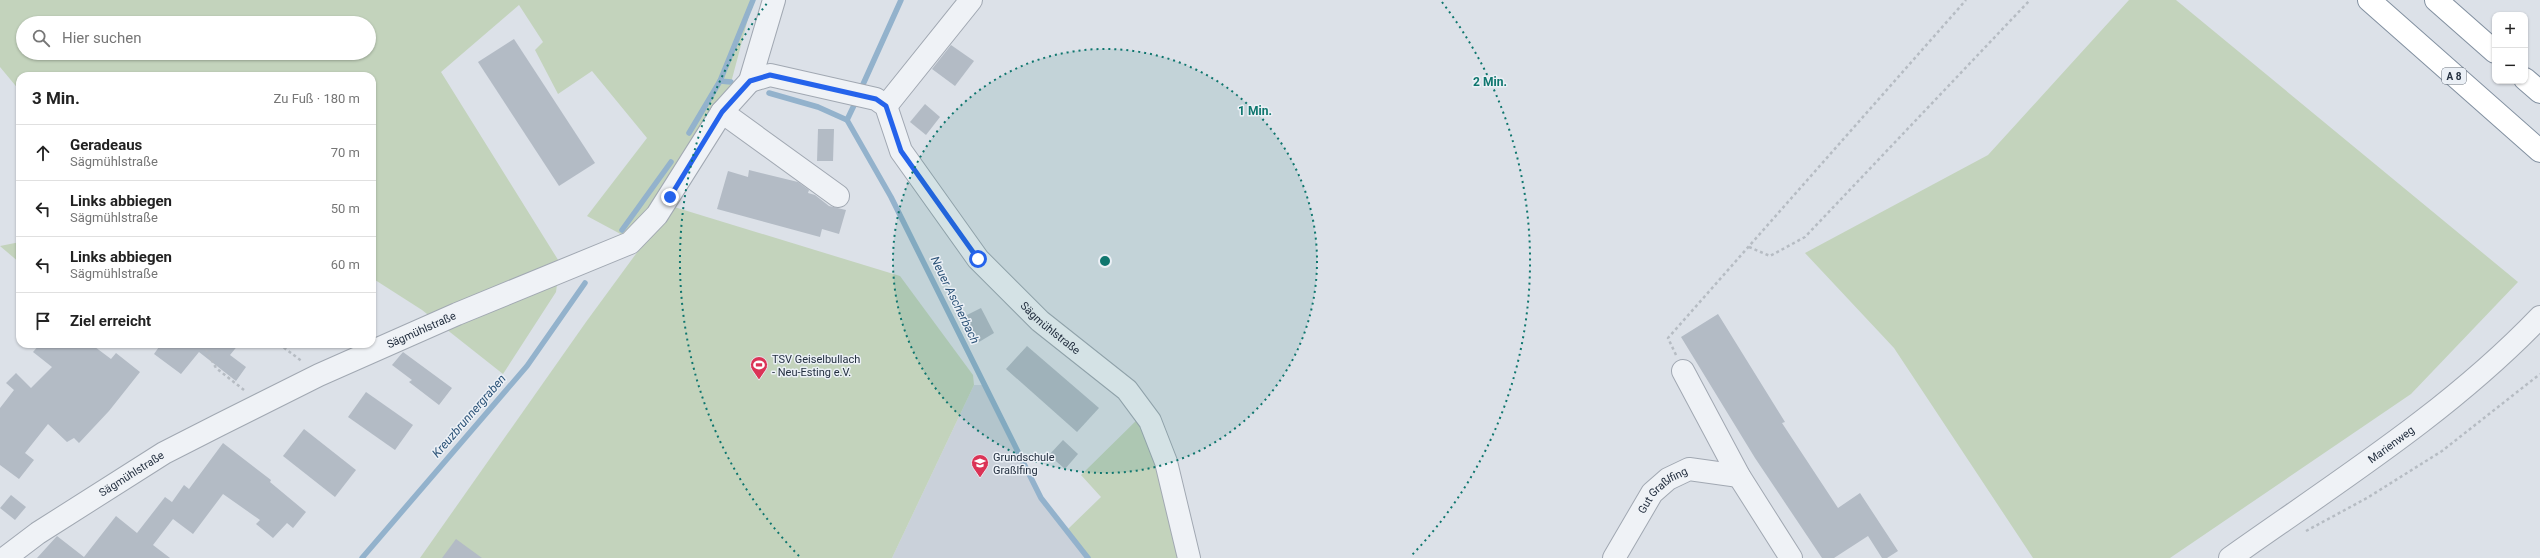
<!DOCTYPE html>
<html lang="de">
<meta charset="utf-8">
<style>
body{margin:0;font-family:Roboto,sans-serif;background:#f2f2f2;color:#222}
.controls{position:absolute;right:12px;top:12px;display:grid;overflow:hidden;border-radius:8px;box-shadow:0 1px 3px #0004}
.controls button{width:36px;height:36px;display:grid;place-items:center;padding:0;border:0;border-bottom:1px solid #e0e0e0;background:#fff;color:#222;font:20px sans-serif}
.stop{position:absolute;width:12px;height:12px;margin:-9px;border:3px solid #2563eb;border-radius:50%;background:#fff}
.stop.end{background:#2563eb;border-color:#fff;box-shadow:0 1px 4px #0008}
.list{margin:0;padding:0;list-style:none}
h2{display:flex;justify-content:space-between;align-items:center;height:52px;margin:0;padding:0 16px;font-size:17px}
h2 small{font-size:13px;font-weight:400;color:#767676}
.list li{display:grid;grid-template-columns:26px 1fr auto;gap:12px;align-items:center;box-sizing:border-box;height:56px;padding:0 16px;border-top:1px solid #e0e0e0}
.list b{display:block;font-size:15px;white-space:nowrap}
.list p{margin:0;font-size:13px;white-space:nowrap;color:#767676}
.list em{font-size:13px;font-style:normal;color:#767676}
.icon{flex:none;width:22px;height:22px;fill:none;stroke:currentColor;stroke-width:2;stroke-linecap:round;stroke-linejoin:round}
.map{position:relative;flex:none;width:2540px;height:558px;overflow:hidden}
.search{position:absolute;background:#fff;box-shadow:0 1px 3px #0004;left:16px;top:16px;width:360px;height:44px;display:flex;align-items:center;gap:10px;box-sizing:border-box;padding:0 14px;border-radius:22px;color:#767676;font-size:15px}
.panel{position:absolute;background:#fff;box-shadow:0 1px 3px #0004;left:16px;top:72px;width:360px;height:276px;border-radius:12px}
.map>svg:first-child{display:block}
.built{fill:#cad1da}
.green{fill:#c3d3bc;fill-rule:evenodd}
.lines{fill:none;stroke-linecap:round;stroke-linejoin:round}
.stream{stroke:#93b2cc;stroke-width:5.5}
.building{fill:#b3bbc5}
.minor-casing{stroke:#a1a8b2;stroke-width:24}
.highway-casing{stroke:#8290a0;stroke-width:24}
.path{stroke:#b6bcc3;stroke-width:2.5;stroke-dasharray:3 3;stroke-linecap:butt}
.minor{stroke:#eff2f6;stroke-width:22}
.highway{stroke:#fff;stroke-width:22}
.route{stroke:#2563eb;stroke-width:5}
.ring{fill:none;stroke:#0f766e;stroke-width:2;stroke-dasharray:2 4}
.labels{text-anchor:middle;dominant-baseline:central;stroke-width:3;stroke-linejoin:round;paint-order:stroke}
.shield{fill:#ebf0f6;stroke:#606a77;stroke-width:1}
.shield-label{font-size:10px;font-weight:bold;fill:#243040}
.street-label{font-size:11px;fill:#243040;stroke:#ebf0f6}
.poi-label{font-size:11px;fill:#243040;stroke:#ebf0f6;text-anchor:start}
.water-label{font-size:12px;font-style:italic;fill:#2b5277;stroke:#ebf0f6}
.centre{fill:#0f766e;stroke:#ebf0f6;stroke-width:2}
.ring-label{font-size:12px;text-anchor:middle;font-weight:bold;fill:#0f766e;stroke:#ebf0f6;stroke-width:3;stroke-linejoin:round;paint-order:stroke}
</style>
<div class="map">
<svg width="2540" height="558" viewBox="0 0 2540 558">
<rect width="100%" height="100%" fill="#dce1e8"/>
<polygon class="built" points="974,385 985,385 1041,498 1088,558 892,558"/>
<g class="green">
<path d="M0,0h753l-25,94 -60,96 -40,48 -41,-22 60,-78 -55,-67 -34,23 -23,-44 8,-8 -24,-37 -78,67 119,191 -4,29 -53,82 -81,-64 -50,-32v-202h-352v15l-20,-24zM23,23h346v30h-346z"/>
<polygon points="2129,0 2176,0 2518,282 2411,394 2170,558 2033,558 1894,348 1805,253 1988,155"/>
<polygon points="671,206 900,276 973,375 974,385 892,558 420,558 586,322"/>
<polygon points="20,242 20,263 0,246"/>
<polygon points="1144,413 1189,558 1088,558 1067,530 1101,497 1081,475"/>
</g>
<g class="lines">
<g class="stream">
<polyline points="731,82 720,81 753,0"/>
<polyline points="860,91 901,0"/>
<polyline points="769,93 818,107 847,120 891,197 1041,498 1088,558"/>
<polyline points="847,120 857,99"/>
<polyline points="689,133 720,81"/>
<polyline points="622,230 671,162"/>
<polyline points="362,558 527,366 585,283"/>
</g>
</g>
<g class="building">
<polygon points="514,39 595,163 559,186 478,62"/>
<polygon points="951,45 974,61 955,86 932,69"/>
<polygon points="925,104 940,117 926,135 910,122"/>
<polygon points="818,129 834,129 833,161 817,161"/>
<polygon points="749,170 798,182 809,190 808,193 815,195 829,206 846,210 839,234 822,229 820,237 717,209 728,171 748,177"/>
<polygon points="981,308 994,333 979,342 965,316"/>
<polygon points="1718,314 1785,422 1782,423 1838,508 1860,493 1898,551 1887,558 1882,558 1868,536 1834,558 1822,558 1755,458 1681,337"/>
<polygon points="40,344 91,344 111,359 116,353 140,372 109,411 79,443 74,438 67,442 48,424 25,453 34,460 19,479 0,465 0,408 14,390 6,383 16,373 31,388 52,367 33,352"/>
<polygon points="161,344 239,344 230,355 246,367 236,381 199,352 181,374 154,354"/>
<polygon points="1027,346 1099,408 1077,432 1006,369"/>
<polygon points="403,352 452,388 439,405 409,382 412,380 392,365"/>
<polygon points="366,392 413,425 395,450 348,417"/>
<polygon points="304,429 356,470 335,497 283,456"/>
<polygon points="1063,440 1078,454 1065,469 1049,455"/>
<polygon points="223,443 271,480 270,482 306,512 293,528 287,523 273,538 256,524 260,520 223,494 193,534 173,519 153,545 170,558 37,558 57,536 84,557 116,516 137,533 165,497 172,502 184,485 189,489"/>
<polygon points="11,495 26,507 15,520 0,508"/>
<polygon points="456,539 482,558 442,558"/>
</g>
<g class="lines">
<defs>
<g id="minor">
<path id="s1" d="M750,81l20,-6 106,24 10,7 15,45 77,108 62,62 87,69 23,31 16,41 23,96"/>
<polyline points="886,106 971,0"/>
<polyline points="722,112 838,196"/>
<polyline points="1683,371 1739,476 1791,558"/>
<path id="s2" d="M5,558l33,-25 126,-80 55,-28 100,-50 138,-61 173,-71 27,-28 65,-103 28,-31 24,-81"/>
<path id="s3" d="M1614,558l38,-65 16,-14 21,-10 50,7"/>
<path id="s4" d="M2230,558c107,-76 219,-146 310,-241"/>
</g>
<g id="highway">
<polyline points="2369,0 2540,151"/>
<polyline points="2436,0 2495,52"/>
<polyline points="2525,79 2540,92"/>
</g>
</defs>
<use href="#minor" class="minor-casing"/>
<use href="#highway" class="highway-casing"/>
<g class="path">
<polyline points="1749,247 1770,256 1805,237 2030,0"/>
<polyline points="203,344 216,368 244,390"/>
<polyline points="279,344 303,362"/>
<polyline points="1676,355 1668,338 1966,0"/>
<polyline points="2306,531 2367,498 2442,451 2540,374"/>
</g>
<use href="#minor" class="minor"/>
<use href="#highway" class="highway"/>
</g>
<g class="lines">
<polyline class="route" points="670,197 722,112 750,81 770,75 876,99 886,106 901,151 978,259"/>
</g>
<circle cx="1105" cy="261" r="212" fill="#0f766e" fill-opacity=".12"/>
<g class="ring">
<circle cx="1105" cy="261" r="212"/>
<path d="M799 556A425 425 0 0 1 768 2M1442 2A425 425 0 0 1 1411 556"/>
</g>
<defs>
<symbol id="stadium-pin" viewBox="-11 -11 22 30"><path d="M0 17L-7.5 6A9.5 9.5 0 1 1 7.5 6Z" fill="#db3356" stroke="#ebf0f6"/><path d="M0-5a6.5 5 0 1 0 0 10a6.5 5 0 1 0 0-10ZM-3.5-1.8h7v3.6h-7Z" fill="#fff"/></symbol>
<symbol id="school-pin" viewBox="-11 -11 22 30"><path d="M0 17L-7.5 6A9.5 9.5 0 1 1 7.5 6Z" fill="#db3356" stroke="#ebf0f6"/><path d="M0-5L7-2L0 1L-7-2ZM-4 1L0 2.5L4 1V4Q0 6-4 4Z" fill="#fff"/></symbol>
</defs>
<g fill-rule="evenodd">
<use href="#stadium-pin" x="749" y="355" width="20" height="27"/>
<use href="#school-pin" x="970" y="453" width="20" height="27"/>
</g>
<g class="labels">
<rect class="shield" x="2442" y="68" width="24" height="16" rx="3"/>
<g class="shield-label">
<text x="2454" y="76">A 8</text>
</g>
<g class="street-label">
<text stroke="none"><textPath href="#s1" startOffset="422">Sägmühlstraße</textPath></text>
<text stroke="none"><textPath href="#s2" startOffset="476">Sägmühlstraße</textPath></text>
<text stroke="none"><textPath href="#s4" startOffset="197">Marienweg</textPath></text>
<text stroke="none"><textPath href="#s2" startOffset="152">Sägmühlstraße</textPath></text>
<text stroke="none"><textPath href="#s3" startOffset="85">Gut Graßlfing</textPath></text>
</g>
<g class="poi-label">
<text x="772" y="359">TSV Geiselbullach<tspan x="772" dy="13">- Neu-Esting e.V.</tspan></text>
<text x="993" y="457">Grundschule<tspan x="993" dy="13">Graßlfing</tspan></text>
</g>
<g class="water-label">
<text transform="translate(955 300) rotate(64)">Neuer Ascherbach</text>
<text transform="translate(469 416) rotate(-49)">Kreuzbrunnergraben</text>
</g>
</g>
<circle cx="1105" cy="261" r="6" class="centre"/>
<g class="ring-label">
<text x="1490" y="86">2 Min.</text>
<text x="1255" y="115">1 Min.</text>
</g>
</svg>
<div class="controls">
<button>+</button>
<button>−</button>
</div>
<div class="stop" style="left:978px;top:259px"></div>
<div class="stop end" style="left:670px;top:197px"></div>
<div class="search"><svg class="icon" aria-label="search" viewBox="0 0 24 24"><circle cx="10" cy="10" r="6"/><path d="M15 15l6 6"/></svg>Hier suchen</div>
<section class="panel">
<h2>3 Min.<small>Zu Fuß · 180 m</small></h2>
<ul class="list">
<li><svg class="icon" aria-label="ahead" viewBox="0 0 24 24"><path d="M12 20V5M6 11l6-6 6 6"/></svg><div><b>Geradeaus</b><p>Sägmühlstraße</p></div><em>70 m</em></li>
<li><svg class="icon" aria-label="left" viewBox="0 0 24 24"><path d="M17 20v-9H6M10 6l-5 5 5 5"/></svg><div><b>Links abbiegen</b><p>Sägmühlstraße</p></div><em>50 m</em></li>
<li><svg class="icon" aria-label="left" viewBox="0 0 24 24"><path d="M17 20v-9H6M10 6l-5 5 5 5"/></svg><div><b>Links abbiegen</b><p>Sägmühlstraße</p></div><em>60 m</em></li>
<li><svg class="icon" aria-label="arrive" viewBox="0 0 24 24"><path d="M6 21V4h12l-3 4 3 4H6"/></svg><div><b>Ziel erreicht</b></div></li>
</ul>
</section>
</div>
